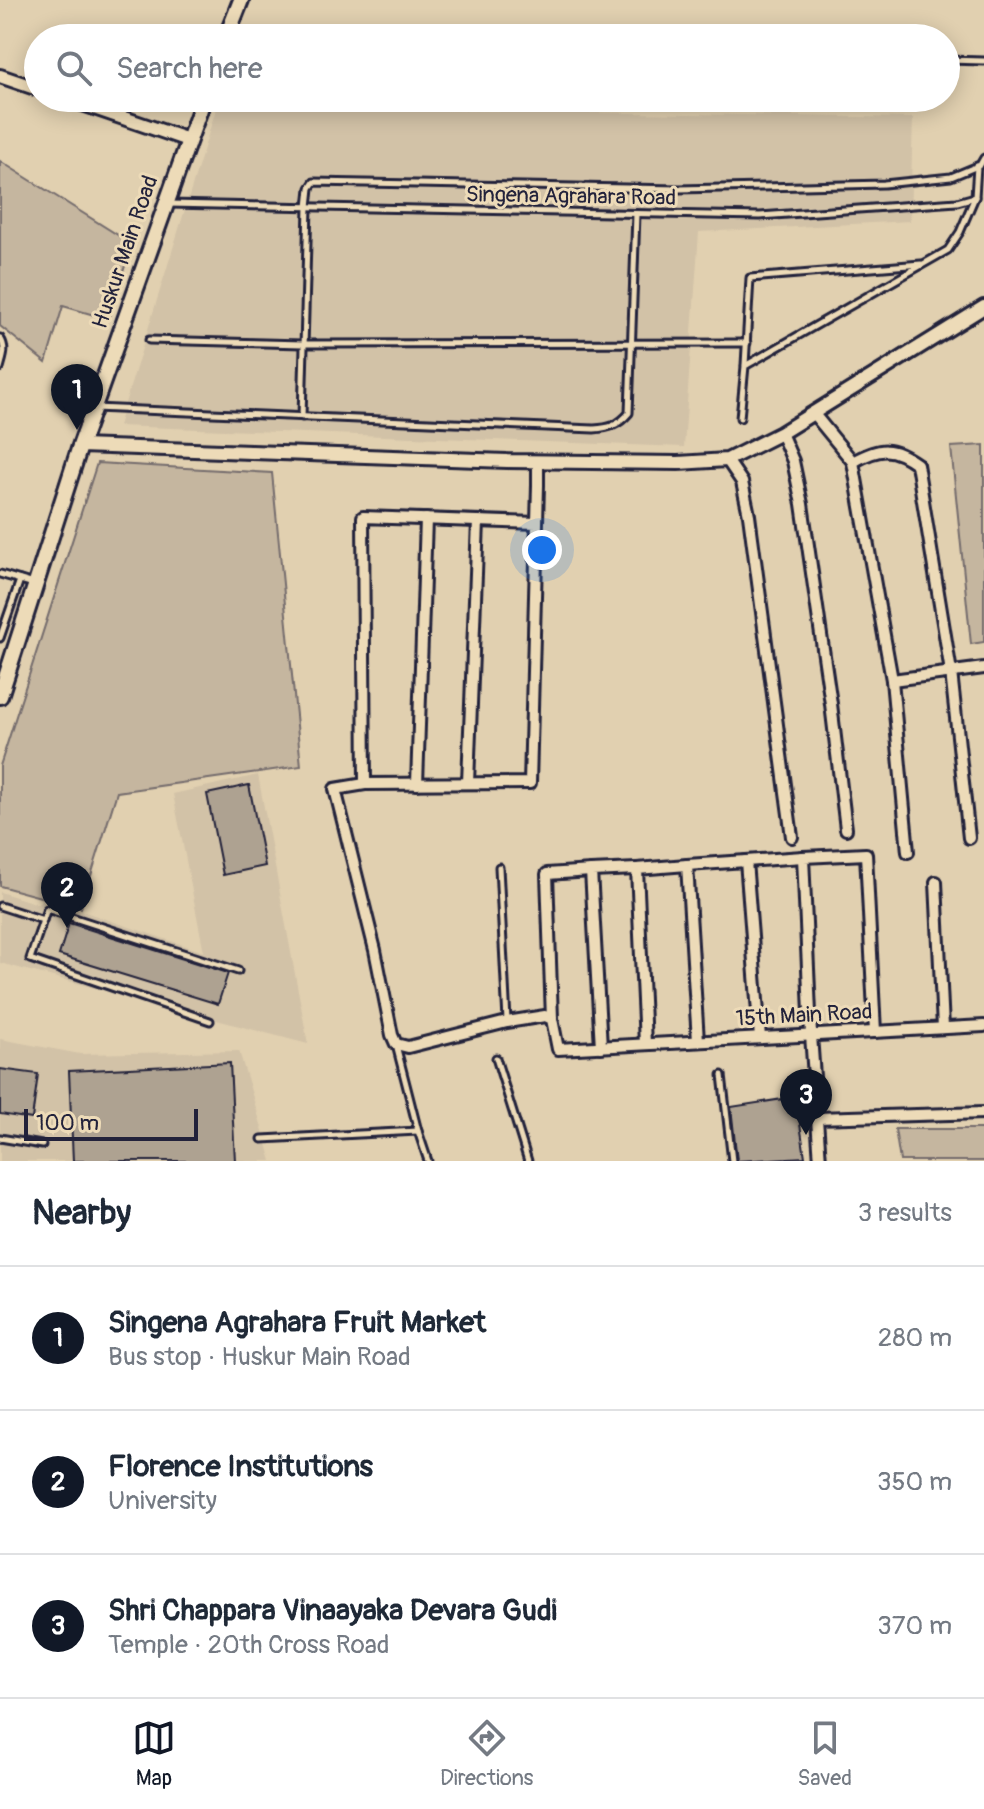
<!DOCTYPE html>
<meta charset="utf-8">
<style>
body{margin:0;font-family:Pangolin,sans-serif;background:#f6f6f7;color:#1f2937}
.scale{position:absolute;left:24px;bottom:20px;width:174px;box-sizing:border-box;padding-left:8px;border:4px solid #22223b;border-top:0;font-size:22px;line-height:28px;white-space:nowrap;color:#22223b;-webkit-text-stroke:6px #eddbb8;paint-order:stroke}
.you{position:absolute;left:542px;top:550px;width:28px;height:28px;margin:-20px;border:6px solid #fff;border-radius:50%;background:#1a73e8;box-shadow:0 0 0 12px #1a73e833}
.badge{display:grid;place-items:center;width:52px;height:52px;border-radius:50%;background:#111827;color:#fff;font-size:26px;font-weight:700}
.pin{position:absolute;translate:-50% -66px;filter:drop-shadow(0 2px 4px #0008)}
.pin::after{content:'';position:absolute;top:42px;width:28px;height:24px;background:inherit;clip-path:polygon(0 0,100% 0,50% 100%)}
.list{margin:0;padding:0;list-style:none}
h2{display:flex;justify-content:space-between;align-items:center;height:104px;margin:0;padding:0 32px;font-size:34px}
h2 small{font-size:26px;font-weight:400;color:#747a83}
.list li{display:grid;grid-template-columns:52px 1fr auto;gap:24px;align-items:center;box-sizing:border-box;height:144px;padding:0 32px;border-top:2px solid #e0e1e3}
.list b{display:block;font-size:30px;white-space:nowrap}
.list p{margin:0;font-size:26px;white-space:nowrap;color:#747a83}
.list em{font-size:26px;font-style:normal;color:#747a83}
.icon{flex:none;width:44px;height:44px;fill:none;stroke:currentColor;stroke-width:2;stroke-linecap:round;stroke-linejoin:round}
.map{position:relative;flex:none;width:984px;height:1161px;overflow:hidden}
.search{position:absolute;background:#fff;box-shadow:0 4px 20px #0003;left:24px;right:24px;top:24px;height:88px;display:flex;align-items:center;gap:20px;box-sizing:border-box;padding:0 28px;border-radius:44px;color:#747a83;font-size:30px}
.sheet{height:536px;background:#fff}
nav{display:flex;justify-content:space-around;align-items:center;box-sizing:border-box;height:112px;border-top:2px solid #e0e1e3;background:#fff;font-size:22px;color:#747a83}
nav a{display:grid;justify-items:center;gap:4px}
nav .on{color:#111827}
.map>svg:first-child{display:block}
.built{fill:#d2c2a7}
.green{fill:#c5b69f;stroke:#746c6d;stroke-width:2}
.building{fill:#aea291;stroke:#22223b;stroke-width:2}
.lines{fill:none;stroke-linecap:round;stroke-linejoin:round}
.service-casing{stroke:#22223b;stroke-width:11}
.minor-casing{stroke:#22223b;stroke-width:16}
.tertiary-casing{stroke:#22223b;stroke-width:18}
.secondary-casing{stroke:#22223b;stroke-width:20}
.service{stroke:#eddbb8;stroke-width:5}
.minor{stroke:#eddbb8;stroke-width:10}
.tertiary{stroke:#eddbb8;stroke-width:12}
.secondary{stroke:#eddbb8;stroke-width:14}
.labels{text-anchor:middle;dominant-baseline:central;stroke-width:6;stroke-linejoin:round;paint-order:stroke}
.street-label{font-size:22px;fill:#22223b;stroke:#eddbb8}
</style>
<div class="map">
<svg width="984" height="1161" viewBox="0 0 984 1161">
<rect width="100%" height="100%" fill="#e1d0b0"/>
<filter id="ink" filterUnits="userSpaceOnUse"><feTurbulence type="fractalNoise" baseFrequency=".0125" numOctaves="2"/><feDisplacementMap in="SourceGraphic" scale="16" xChannelSelector="R" yChannelSelector="G"/><feConvolveMatrix kernelMatrix="1 2 1 2 8 2 1 2 1" color-interpolation-filters="sRGB"/></filter>
<g filter="url(#ink)">
<g class="built">
<polygon points="217,106 913,118 910,221 699,232 684,447 118,426"/>
<polygon points="258,775 308,1044 0,963 0,892 38,904 43,898 204,952 173,794"/>
<polygon points="0,1039 80,1054 239,1051 272,1161 0,1161"/>
</g>
<g class="green">
<polygon points="0,161 132,244 108,319 63,306 46,363 0,326"/>
<polygon points="984,445 984,642 971,644 951,447"/>
<polygon points="97,463 272,473 301,766 117,792 81,908 0,886 0,766"/>
<polygon points="895,1129 984,1129 984,1161 900,1161"/>
</g>
<g class="building">
<polygon points="249,785 265,866 223,875 207,794"/>
<polygon points="69,923 228,973 218,1004 59,955"/>
<polygon points="230,1063 235,1161 73,1161 69,1071"/>
<polygon points="0,1069 38,1074 32,1119 0,1114"/>
<polygon points="796,1097 805,1157 737,1161 731,1107"/>
</g>
<g class="lines">
<defs>
<g id="service">
<polyline points="946,60 984,61"/>
<polyline points="169,204 760,216 957,202 975,197"/>
<path d="M0,338c7,10 3,19 0,30"/>
<polyline points="149,340 303,344 747,343"/>
<polyline points="745,365 750,278 921,264"/>
<path d="M94,408l500,21c15,-1 24,-3 35,-16l7,-199"/>
<polyline points="302,417 308,207 310,188 314,182 679,189 884,184 951,177 980,165 984,158"/>
<polyline points="740,418 745,366 948,250 960,232 975,197 977,166"/>
<polyline points="0,574 34,584"/>
<polyline points="0,638 20,580"/>
<polyline points="499,867 507,1021"/>
<polyline points="0,906 43,920 47,909 238,971"/>
<polyline points="43,920 30,959 210,1021"/>
<polyline points="396,1045 418,1131 428,1161"/>
<polyline points="496,1058 528,1161"/>
<polyline points="722,1075 732,1161"/>
<polyline points="0,1138 42,1145"/>
<polyline points="262,1139 418,1131"/>
</g>
<g id="minor">
<polyline points="813,413 853,462 892,680 908,852"/>
<polyline points="781,433 793,461 802,504 831,704 846,829"/>
<polyline points="727,460 742,482 749,515 792,837"/>
<path d="M853,462c27,-15 39,-16 64,2l34,208 18,166"/>
<polyline points="537,523 363,517 365,784 530,783 538,485 538,461"/>
<polyline points="892,680 984,668"/>
<polyline points="468,783 478,521"/>
<polyline points="365,784 335,789 375,950 392,1035 396,1044 408,1047 507,1022 545,1016 552,1019 558,1049 984,1026"/>
<polyline points="417,784 426,519"/>
<polyline points="936,882 943,1028"/>
<polyline points="552,1019 547,874 591,871"/>
<polyline points="760,1038 746,861 803,857"/>
<polyline points="698,1041 687,865 746,861"/>
<polyline points="645,1044 637,869 687,865"/>
<polyline points="601,1047 591,871 637,869"/>
<polyline points="816,1118 984,1113"/>
<polyline points="820,1161 811,1035 803,857 866,854 875,1032"/>
</g>
<g id="tertiary">
<polyline points="0,76 38,89"/>
<polyline points="65,98 188,140"/>
<polyline points="80,446 507,461 678,463 727,460 781,433 984,307"/>
</g>
<g id="secondary">
<polyline points="226,38 241,0"/>
<polyline points="0,696 80,446 204,98"/>
</g>
</defs>
<use href="#service" class="service-casing"/>
<use href="#minor" class="minor-casing"/>
<use href="#tertiary" class="tertiary-casing"/>
<use href="#secondary" class="secondary-casing"/>
<use href="#service" class="service"/>
<use href="#minor" class="minor"/>
<use href="#tertiary" class="tertiary"/>
<use href="#secondary" class="secondary"/>
</g>
</g>
<g class="labels">
<g class="street-label">
<text transform="translate(571 196) rotate(1)">Singena Agrahara Road</text>
<text transform="translate(125 252) rotate(-71)">Huskur Main Road</text>
<text transform="translate(804 1015) rotate(-3)">15th Main Road</text>
</g>
</g>
</svg>
<div class="scale">100 m</div>
<div class="you"></div>
<div class="pin badge" style="left:77px;top:430px">1</div>
<div class="pin badge" style="left:67px;top:928px">2</div>
<div class="pin badge" style="left:806px;top:1135px">3</div>
<div class="search"><svg class="icon" aria-label="search" viewBox="0 0 24 24"><circle cx="10" cy="10" r="6"/><path d="M15 15l6 6"/></svg>Search here</div>
</div>
<section class="sheet">
<h2>Nearby<small>3 results</small></h2>
<ul class="list">
<li><span class="badge">1</span><div><b>Singena Agrahara Fruit Market</b><p>Bus stop · Huskur Main Road</p></div><em>280 m</em></li>
<li><span class="badge">2</span><div><b>Florence Institutions</b><p>University</p></div><em>350 m</em></li>
<li><span class="badge">3</span><div><b>Shri Chappara Vinaayaka Devara Gudi</b><p>Temple · 20th Cross Road</p></div><em>370 m</em></li>
</ul>
</section>
<nav>
<a class="on"><svg class="icon" aria-label="map" viewBox="0 0 24 24"><path d="M3 6l6-2 6 2 6-2v14l-6 2-6-2-6 2zM9 4v14M15 6v14"/></svg>Map</a>
<a><svg class="icon" aria-label="directions" viewBox="0 0 24 24"><path d="M12 3l9 9-9 9-9-9zM9 14v-3h6M13 9l2 2-2 2"/></svg>Directions</a>
<a><svg class="icon" aria-label="saved" viewBox="0 0 24 24"><path d="M7 4h10v16l-5-4-5 4z"/></svg>Saved</a>
</nav>
